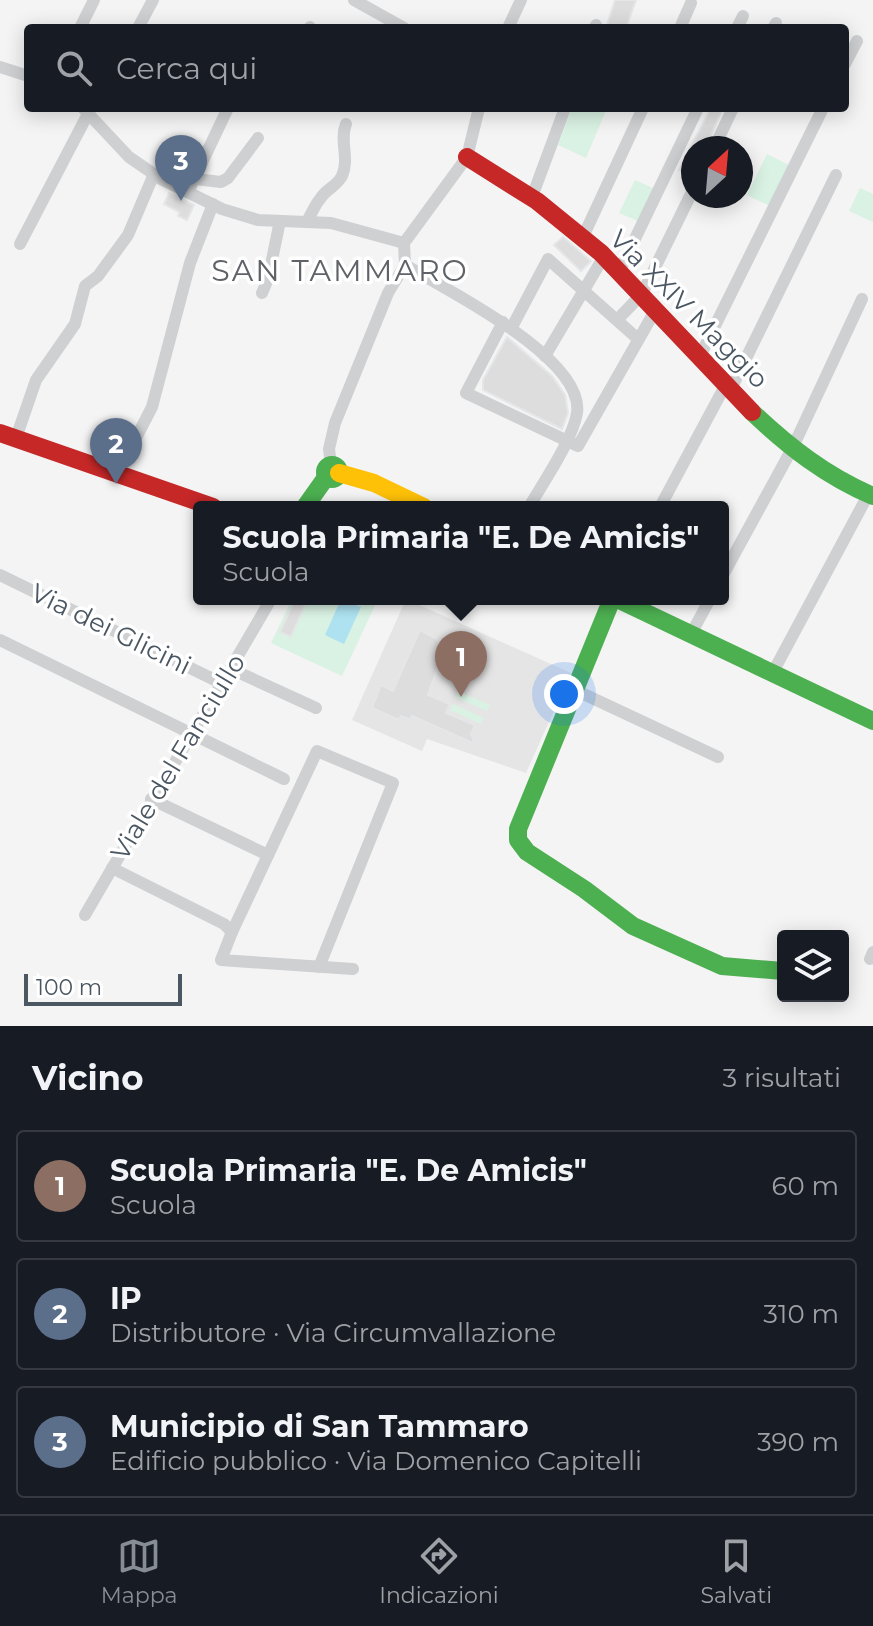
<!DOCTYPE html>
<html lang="it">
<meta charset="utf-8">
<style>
body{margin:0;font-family:Montserrat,sans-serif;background:#242831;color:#f1f3f6}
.controls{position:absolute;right:24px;bottom:24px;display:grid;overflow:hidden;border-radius:8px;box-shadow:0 4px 20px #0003}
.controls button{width:72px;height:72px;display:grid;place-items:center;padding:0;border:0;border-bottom:2px solid #363941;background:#171b24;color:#f1f3f6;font:40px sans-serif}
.compass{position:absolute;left:681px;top:136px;width:72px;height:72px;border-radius:50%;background:#171b24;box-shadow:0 4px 20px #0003;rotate:26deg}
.scale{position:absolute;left:24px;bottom:20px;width:158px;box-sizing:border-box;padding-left:8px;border:4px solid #4a5661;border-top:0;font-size:22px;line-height:28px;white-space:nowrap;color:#4a5661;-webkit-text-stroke:6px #fff;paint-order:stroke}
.you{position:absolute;left:564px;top:694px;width:28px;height:28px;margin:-20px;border:6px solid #fff;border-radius:50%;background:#1a73e8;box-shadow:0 0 0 12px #1a73e833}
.badge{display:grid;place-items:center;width:52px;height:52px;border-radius:50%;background:#868d94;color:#fff;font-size:26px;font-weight:700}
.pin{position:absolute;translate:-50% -66px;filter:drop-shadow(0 2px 4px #0008)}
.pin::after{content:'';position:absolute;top:42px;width:28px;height:24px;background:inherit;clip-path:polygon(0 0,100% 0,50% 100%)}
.popup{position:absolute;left:193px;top:501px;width:536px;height:104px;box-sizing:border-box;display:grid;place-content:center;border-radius:8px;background:#171b24;filter:drop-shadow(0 2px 6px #0005);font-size:26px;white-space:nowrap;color:#9ea1a6}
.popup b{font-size:30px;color:#f1f3f6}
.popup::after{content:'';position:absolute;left:50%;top:100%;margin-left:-16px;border:16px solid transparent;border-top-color:#171b24}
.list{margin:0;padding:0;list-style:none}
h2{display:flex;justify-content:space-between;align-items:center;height:104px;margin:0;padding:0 32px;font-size:34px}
h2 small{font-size:26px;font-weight:400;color:#9ea1a6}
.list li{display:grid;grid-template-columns:52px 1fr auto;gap:24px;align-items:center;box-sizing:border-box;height:112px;margin:0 16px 16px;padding:0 16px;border:2px solid #363941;border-radius:8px}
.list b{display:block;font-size:30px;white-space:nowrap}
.list p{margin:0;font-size:26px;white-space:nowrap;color:#9ea1a6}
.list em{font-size:26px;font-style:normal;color:#9ea1a6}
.icon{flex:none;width:44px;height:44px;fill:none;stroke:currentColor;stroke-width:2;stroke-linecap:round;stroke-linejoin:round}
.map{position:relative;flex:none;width:873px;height:1026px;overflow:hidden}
.search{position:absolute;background:#171b24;box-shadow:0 4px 20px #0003;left:24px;right:24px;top:24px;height:88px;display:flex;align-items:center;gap:20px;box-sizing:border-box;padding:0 28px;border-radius:8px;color:#9ea1a6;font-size:30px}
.sheet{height:488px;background:#171b24}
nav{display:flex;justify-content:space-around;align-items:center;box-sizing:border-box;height:112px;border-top:2px solid #363941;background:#171b24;font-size:22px;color:#9ea1a6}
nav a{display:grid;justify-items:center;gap:4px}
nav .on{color:#868d94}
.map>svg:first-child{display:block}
.education{fill:#e6e5e6}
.green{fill:#d9f2e3}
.water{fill:#aee2f0}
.building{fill:#ddddde;stroke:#e5e6e7;stroke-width:2}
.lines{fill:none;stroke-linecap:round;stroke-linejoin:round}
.street{stroke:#ced0d2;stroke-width:12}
.fast{stroke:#4caf50;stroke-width:18}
.slow{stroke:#ffc107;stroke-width:18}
.jam{stroke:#c62828;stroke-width:18}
.labels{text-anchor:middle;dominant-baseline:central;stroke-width:7;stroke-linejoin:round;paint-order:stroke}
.street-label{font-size:26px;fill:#4a5661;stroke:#fff}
.quarter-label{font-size:30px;letter-spacing:2px;fill:#5f6368;stroke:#fff}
</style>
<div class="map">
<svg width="873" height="1026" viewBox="0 0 873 1026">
<rect width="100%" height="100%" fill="#f4f4f4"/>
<polygon class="education" points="406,599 571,673 526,773 427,739 422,751 352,720"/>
<g class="green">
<polygon points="572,108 607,108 586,158 558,145"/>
<polygon points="767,154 789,165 770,206 747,195"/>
<polygon points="635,180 655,189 640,222 619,213"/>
<polygon points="860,188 873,194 873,222 849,211"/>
<polygon points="292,599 378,599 342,676 271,643"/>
<polygon points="458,691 490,705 487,711 455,697"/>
<polygon points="453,704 484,718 481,724 450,710"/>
</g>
<polygon class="water" points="341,599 361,607 344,644 325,635"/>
<g class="building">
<polygon points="615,0 636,0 626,28 606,28"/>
<polygon points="711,108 723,108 705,148 693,148 693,177 679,170"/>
<polygon points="169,193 194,205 187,220 178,216 179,212 164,204"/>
<polygon points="563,237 591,261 581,271 554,245"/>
<polygon points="507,337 552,376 565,395 568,413 562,429 483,390 483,380"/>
<polygon points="295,599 308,599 291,637 280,632"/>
<polygon points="420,630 437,639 443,652 428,695 450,704 446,713 475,725 471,734 475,744 412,716 411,720 401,716 399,720 372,708 381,685 393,691"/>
</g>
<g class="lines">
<g class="street">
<polyline points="354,0 404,28"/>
<polyline points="80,28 94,0"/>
<polyline points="138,28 153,0"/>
<polyline points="309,28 310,27"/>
<polyline points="508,28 521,0"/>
<polyline points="595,28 596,25"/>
<polyline points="680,28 691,3"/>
<polyline points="737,28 743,16"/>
<polyline points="773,28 776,23"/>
<polyline points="845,64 857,41"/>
<polyline points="0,67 28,76"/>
<polyline points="83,108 129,157 161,179 222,209 258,220 331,223 404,243"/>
<polyline points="714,148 733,108"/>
<polyline points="195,179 221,182 228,178 258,138"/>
<polyline points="188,192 228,108"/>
<polyline points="532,197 565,108"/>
<path d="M307,222c4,-8 8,-17 13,-23 6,-10 16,-12 22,-23 8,-18 -3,-35 4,-52"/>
<polyline points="582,239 643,108"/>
<polyline points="20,244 91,108"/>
<path d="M405,265c42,25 180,93 172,148 -4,26 -34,70 -48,94"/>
<polyline points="405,265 404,243 467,157 479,108"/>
<polyline points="619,272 698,108"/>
<polyline points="262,293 268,279 280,221"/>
<polyline points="617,320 642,294 693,190"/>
<polyline points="503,322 466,393 578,446 656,309"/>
<polyline points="512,327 548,259 638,339"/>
<polyline points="545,356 603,258"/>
<polyline points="700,356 823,108"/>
<polyline points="731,389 836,175"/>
<polyline points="137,436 152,407 190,263 213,204"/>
<polyline points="16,438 36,380 75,324 85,286 98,276 128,235 154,174"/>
<polyline points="331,465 329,449 335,423 388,293 405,265"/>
<polyline points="660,507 726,384"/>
<polyline points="0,575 223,684"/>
<polyline points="723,575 793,447 862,299"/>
<polyline points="691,634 710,599"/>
<polyline points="0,640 284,779"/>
<polyline points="231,669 316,708"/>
<polyline points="772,674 868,495"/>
<polyline points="575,690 718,757"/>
<polyline points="151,799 268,855"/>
<polyline points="112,868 224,924 232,932 221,960 353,969"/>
<path d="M85,915c61,-106 125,-210 186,-316"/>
<polyline points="232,932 317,751 393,783 319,967"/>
<polyline points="870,959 873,952"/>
</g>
<g class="fast">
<path d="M752,412c37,35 74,64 121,84"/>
<circle cx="332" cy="472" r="7"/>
<polyline points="305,507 327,476"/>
<polyline points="612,599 518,829 518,840 527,852 584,889 633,926 722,966 783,971"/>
<polyline points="617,599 873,721"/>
</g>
<polyline class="slow" points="339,473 374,483 424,507"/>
<g class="jam">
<polyline points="467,157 537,201 601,253 752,412"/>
<polyline points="0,433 213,507"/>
</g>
</g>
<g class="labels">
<g class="street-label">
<text transform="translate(689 309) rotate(45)">Via XXIV Maggio</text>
<text transform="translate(111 629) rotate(26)">Via dei Glicini</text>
<text transform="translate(178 757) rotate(-59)">Viale del Fanciullo</text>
</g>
<g class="quarter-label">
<text x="340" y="270">SAN TAMMARO</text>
</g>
</g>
</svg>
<div class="controls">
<button><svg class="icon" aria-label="layers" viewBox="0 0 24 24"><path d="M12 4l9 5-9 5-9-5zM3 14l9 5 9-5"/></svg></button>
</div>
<svg class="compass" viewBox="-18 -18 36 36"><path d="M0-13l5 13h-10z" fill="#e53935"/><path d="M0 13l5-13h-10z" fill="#9ea1a6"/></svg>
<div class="scale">100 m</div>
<div class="you"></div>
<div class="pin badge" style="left:461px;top:697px;background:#8d6e63">1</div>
<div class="popup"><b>Scuola Primaria &quot;E. De Amicis&quot;</b>Scuola</div>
<div class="pin badge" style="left:116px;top:484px;background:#5c6f8a">2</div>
<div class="pin badge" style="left:181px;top:201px;background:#5c6f8a">3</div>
<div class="search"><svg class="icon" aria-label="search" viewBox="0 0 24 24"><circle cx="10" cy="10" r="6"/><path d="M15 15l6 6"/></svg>Cerca qui</div>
</div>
<section class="sheet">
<h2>Vicino<small>3 risultati</small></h2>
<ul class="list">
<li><span class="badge" style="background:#8d6e63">1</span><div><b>Scuola Primaria &quot;E. De Amicis&quot;</b><p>Scuola</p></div><em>60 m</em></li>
<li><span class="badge" style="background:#5c6f8a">2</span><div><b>IP</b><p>Distributore · Via Circumvallazione</p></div><em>310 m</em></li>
<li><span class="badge" style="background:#5c6f8a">3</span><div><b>Municipio di San Tammaro</b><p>Edificio pubblico · Via Domenico Capitelli</p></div><em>390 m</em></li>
</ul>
</section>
<nav>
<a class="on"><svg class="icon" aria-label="map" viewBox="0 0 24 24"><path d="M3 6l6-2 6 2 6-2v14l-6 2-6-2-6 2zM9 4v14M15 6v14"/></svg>Mappa</a>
<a><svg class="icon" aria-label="directions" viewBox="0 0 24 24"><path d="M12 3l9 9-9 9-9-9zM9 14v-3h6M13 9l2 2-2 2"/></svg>Indicazioni</a>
<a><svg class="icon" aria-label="saved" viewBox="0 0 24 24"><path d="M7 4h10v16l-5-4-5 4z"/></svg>Salvati</a>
</nav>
